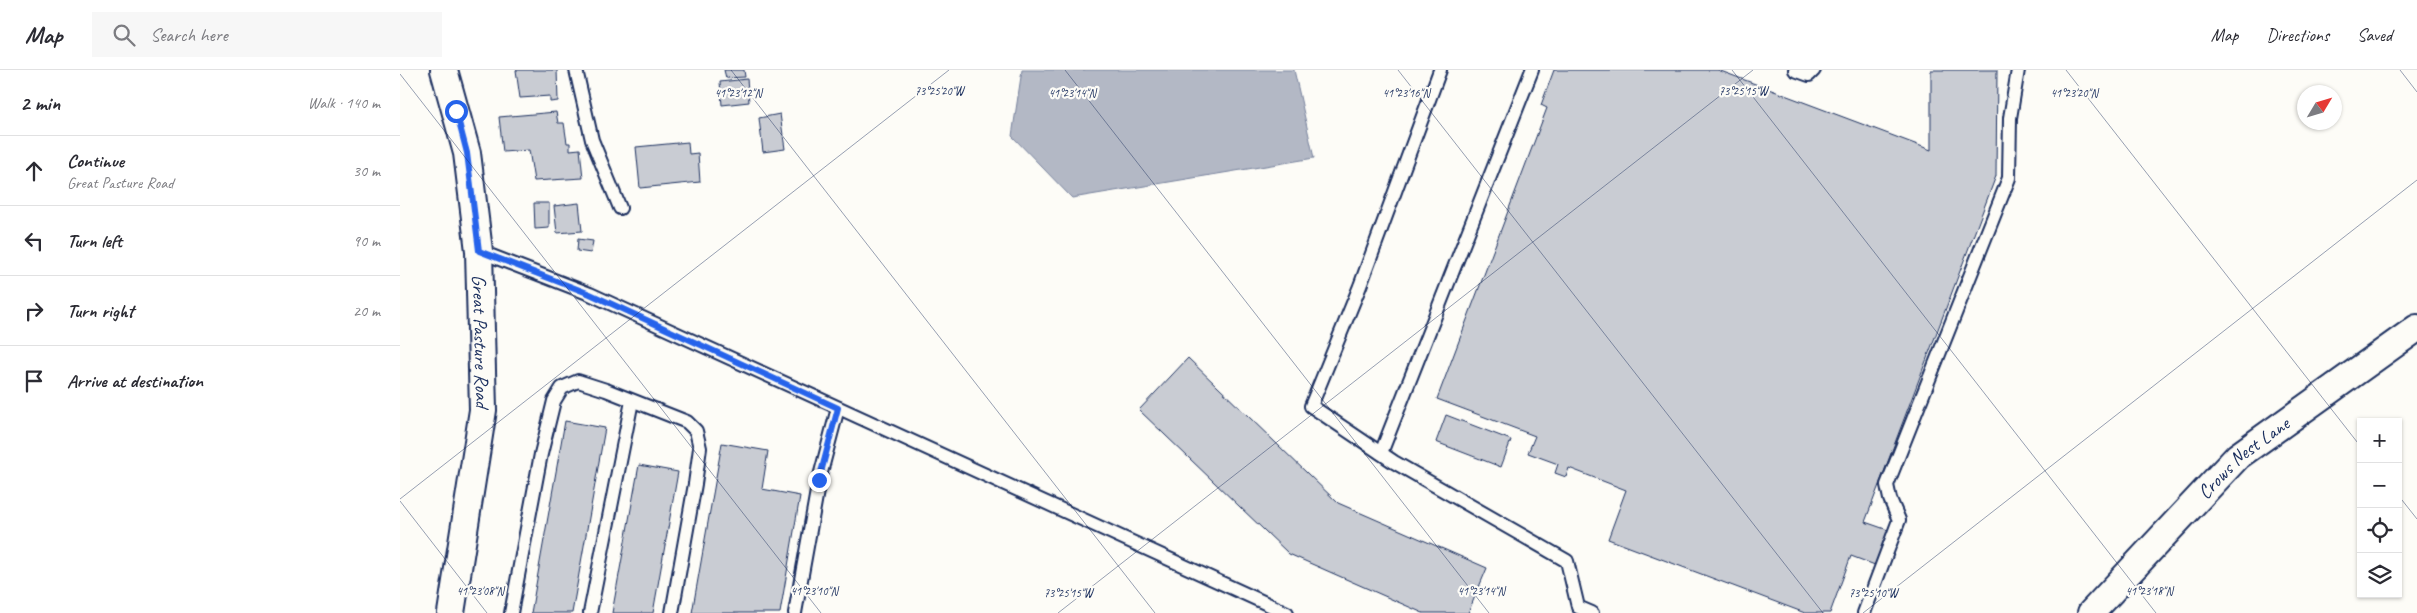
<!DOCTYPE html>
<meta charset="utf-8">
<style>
body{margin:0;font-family:Caveat,sans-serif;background:#f7f7f7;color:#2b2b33}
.controls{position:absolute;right:15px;bottom:15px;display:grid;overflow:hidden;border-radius:0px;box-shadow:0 1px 4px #0004}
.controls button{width:45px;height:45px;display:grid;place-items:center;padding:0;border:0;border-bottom:1px solid #e1e1e2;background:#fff;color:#2b2b33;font:25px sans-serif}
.compass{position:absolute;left:1897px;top:15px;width:45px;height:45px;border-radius:50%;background:#fff;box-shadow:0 1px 4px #0004;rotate:52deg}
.stop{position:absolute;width:15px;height:15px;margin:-11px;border:4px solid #2563eb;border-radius:50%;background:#fff}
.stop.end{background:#2563eb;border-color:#fff;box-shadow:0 1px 5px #0008}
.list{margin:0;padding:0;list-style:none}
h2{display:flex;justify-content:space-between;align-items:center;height:65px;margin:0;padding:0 20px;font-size:21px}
h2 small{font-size:16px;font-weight:400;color:#7c7c81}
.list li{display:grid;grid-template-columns:32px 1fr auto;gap:15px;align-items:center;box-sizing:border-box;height:70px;padding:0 20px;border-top:1px solid #e1e1e2}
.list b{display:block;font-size:19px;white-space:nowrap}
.list p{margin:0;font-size:16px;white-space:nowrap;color:#7c7c81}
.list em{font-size:16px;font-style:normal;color:#7c7c81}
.icon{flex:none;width:28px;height:28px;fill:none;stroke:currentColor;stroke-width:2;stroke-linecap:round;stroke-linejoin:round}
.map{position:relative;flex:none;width:2017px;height:543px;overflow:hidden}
header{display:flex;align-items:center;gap:30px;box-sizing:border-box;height:70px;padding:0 25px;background:#fff;border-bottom:1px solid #e1e1e2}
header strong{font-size:24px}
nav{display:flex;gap:28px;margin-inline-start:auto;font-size:18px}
.search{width:350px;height:45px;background:#f7f7f7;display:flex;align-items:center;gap:12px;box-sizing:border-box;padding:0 18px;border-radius:0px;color:#7c7c81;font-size:19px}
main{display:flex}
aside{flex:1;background:#fff}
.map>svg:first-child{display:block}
.water{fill:#b3b8c5;stroke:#76819c}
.building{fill:#c9ccd3;stroke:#1b2f5e}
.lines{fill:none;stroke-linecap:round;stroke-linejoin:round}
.lane-casing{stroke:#1b2f5e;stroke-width:16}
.street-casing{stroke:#1b2f5e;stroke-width:30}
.lane{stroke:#fdfcf7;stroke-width:12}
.street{stroke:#fdfcf7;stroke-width:26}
.route{stroke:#2563eb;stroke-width:6}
.ticks{fill:none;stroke:#1b2f5e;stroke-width:1;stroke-opacity:0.45}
.labels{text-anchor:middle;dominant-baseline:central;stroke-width:4.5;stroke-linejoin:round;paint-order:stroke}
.street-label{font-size:20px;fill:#1b2f5e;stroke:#fdfcf7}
.ticks-label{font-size:12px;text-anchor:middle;fill:#1b2f5e;stroke:#fdfcf7;stroke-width:4.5;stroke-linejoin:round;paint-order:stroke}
</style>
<header>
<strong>Map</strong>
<div class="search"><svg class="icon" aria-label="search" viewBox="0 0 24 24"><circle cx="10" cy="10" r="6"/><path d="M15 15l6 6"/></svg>Search here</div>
<nav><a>Map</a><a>Directions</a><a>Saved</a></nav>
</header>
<main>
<aside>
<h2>2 min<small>Walk · 140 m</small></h2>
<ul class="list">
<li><svg class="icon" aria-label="ahead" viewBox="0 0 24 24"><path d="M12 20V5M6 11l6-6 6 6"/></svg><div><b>Continue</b><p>Great Pasture Road</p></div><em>30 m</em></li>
<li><svg class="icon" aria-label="left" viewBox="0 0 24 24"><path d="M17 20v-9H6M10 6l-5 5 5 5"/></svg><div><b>Turn left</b></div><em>90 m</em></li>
<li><svg class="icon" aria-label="right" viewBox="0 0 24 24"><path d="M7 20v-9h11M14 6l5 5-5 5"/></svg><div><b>Turn right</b></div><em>20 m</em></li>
<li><svg class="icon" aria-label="arrive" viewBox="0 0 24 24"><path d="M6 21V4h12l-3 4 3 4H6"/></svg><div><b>Arrive at destination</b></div></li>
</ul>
</aside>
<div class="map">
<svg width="2017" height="543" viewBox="0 0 2017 543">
<rect width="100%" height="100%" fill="#fdfcf7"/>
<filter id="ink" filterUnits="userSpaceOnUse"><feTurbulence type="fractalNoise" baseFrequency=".02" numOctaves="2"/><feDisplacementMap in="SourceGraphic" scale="10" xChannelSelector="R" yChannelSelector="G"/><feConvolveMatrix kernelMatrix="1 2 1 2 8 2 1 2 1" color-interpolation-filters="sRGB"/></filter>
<g filter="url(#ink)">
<polygon class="water" points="622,0 894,0 914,88 672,128 612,66"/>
<g class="building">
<polygon points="116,0 157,0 158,31 150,32 150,26 120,28"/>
<polygon points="324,0 344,0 345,7 326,8"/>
<polygon points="1154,0 1318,0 1531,80 1531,0 1597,0 1596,106 1465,452 1488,460 1475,495 1451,486 1430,543 1405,543 1208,469 1226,420 1169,398 1166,407 1155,403 1158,394 1128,383 1135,366 1037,329 1147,38 1141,35"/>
<polygon points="347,9 349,32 322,35 320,12"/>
<polygon points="156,42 158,53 164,53 167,73 170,73 170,80 180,79 183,108 134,111 129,80 103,82 99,47"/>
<polygon points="380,44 385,79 363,82 359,48"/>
<polygon points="288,72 289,84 298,83 300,112 240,118 236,77"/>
<polygon points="134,133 149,133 149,158 135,159"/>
<polygon points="179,133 182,161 157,163 154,136"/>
<polygon points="178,169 193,171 191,183 177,181"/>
<polygon points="788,288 938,433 1087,498 1068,543 1023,543 889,484 739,340"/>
<polygon points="1046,345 1111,370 1101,397 1036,372"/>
<polygon points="165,351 205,358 172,543 131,543"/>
<polygon points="322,373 368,381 362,419 400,426 380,543 292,543"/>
<polygon points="239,395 278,402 253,543 212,543"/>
</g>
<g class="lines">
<defs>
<g id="lane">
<polyline points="176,0 192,70 220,138"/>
<polyline points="1040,0 960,216 911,336 994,392 1167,491 1178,537 1192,543"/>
<polyline points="1395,0 1409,5 1414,0"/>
<polyline points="79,181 190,224 887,543"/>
<polyline points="981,383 1132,0"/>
<polyline points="111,543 141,384 154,331 162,318 178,311 206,320 287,352 296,361 300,378 295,414 272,543"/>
<polyline points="190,543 232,331"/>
<polyline points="395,543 419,410 438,338"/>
<polyline points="1464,543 1499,450 1490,429 1487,415 1609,108 1610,48 1618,0"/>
</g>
<g id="street">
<path id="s1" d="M44,0l23,83 12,98 4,159 -32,203"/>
<path id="s2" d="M1691,543l147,-157 179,-128"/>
</g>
</defs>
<use href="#lane" class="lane-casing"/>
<use href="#street" class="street-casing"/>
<use href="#lane" class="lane"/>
<use href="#street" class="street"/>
</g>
</g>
<g class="lines" filter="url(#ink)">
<polyline class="route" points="56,41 67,83 79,181 190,224 438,338 419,410"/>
</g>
<path class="ticks" d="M331,0l424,543M665,0l424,543M998,0l425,543M1332,0l424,543M1666,0l295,377M2000,0l17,22M0,4l421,539M1998,425l19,24M0,429l549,-429M0,431l87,112M658,543l695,-543M1463,543l554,-433"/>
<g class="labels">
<g class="street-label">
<text stroke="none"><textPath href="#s1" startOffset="275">Great Pasture Road</textPath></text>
<text stroke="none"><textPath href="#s2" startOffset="218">Crows Nest Lane</textPath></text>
</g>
</g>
<g class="ticks-label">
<text x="539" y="25">73°25'20"W</text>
<text x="1343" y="25">73°25'15"W</text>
<text x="1674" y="27">41°23'20"N</text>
<text x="338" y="27">41°23'12"N</text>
<text x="672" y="27">41°23'14"N</text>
<text x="1006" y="27">41°23'16"N</text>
<text x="80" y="525">41°23'08"N</text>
<text x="414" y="525">41°23'10"N</text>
<text x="1081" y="525">41°23'14"N</text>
<text x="1749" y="525">41°23'18"N</text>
<text x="668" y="527">73°25'15"W</text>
<text x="1473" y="527">73°25'10"W</text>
</g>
</svg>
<div class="controls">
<button>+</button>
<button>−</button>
<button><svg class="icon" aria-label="locate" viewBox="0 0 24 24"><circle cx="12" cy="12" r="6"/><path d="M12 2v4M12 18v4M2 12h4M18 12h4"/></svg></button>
<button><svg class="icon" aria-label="layers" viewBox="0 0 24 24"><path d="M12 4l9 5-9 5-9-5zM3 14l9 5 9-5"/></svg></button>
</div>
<svg class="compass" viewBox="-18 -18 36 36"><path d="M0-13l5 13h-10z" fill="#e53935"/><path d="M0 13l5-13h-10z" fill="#7c7c81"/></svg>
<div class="stop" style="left:56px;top:41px"></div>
<div class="stop end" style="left:419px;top:410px"></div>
</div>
</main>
